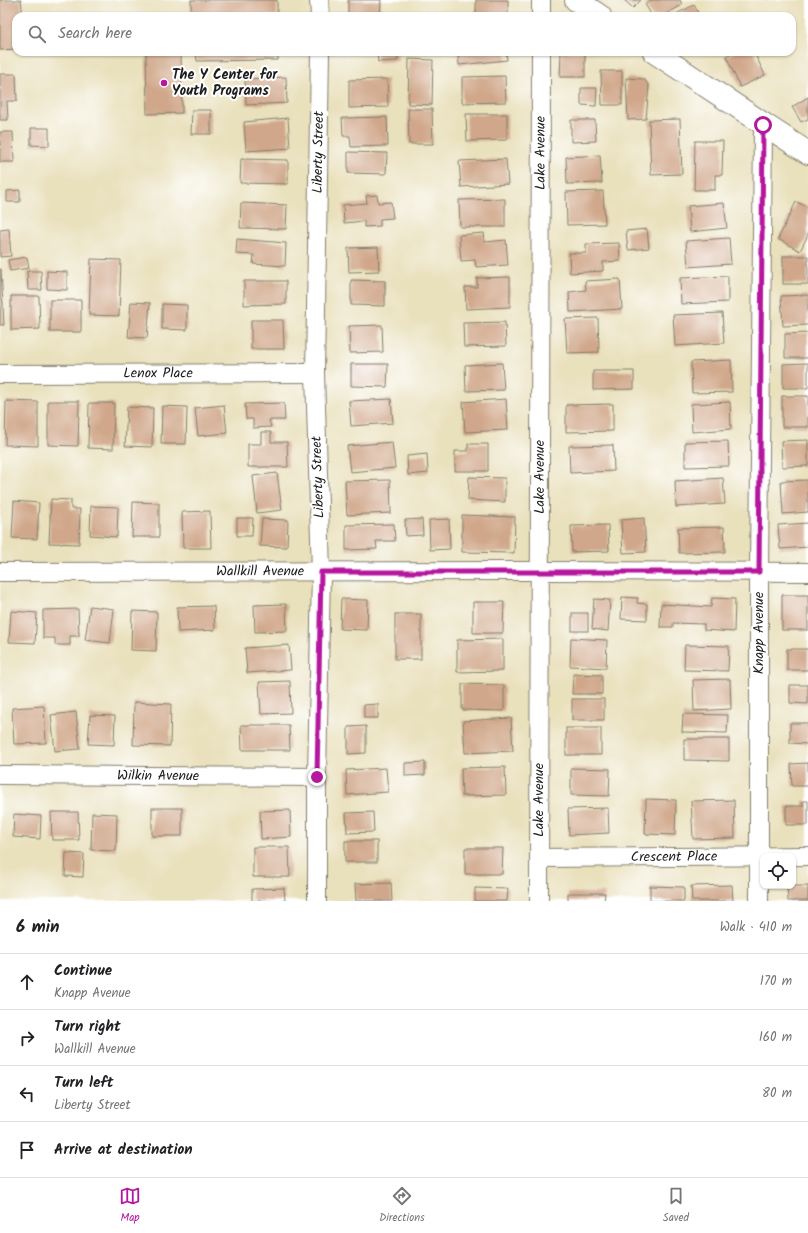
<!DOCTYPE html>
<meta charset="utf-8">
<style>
body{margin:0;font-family:Kalam,sans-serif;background:#f2f2f2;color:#202124}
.controls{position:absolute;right:12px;bottom:12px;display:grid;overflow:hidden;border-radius:8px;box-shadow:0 1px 3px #0004}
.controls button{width:36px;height:36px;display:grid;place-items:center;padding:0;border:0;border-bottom:1px solid #e0e0e0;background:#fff;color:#202124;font:20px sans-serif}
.stop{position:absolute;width:12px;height:12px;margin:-9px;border:3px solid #b5179e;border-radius:50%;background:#fff}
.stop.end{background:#b5179e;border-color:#fff;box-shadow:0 1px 4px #0008}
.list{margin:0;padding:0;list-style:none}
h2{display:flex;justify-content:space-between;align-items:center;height:52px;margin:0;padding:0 16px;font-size:17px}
h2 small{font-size:13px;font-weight:400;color:#757577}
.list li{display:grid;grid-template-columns:26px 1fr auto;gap:12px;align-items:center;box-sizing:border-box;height:56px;padding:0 16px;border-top:1px solid #e0e0e0}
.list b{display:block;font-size:15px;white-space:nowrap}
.list p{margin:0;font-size:13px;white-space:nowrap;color:#757577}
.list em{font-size:13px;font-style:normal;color:#757577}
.icon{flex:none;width:22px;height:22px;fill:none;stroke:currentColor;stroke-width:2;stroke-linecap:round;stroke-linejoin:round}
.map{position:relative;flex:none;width:808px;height:901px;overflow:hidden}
.search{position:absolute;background:#fff;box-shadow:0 1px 3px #0004;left:12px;right:12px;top:12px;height:44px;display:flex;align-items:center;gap:10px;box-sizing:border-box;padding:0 14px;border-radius:12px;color:#757577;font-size:15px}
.sheet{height:276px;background:#fff}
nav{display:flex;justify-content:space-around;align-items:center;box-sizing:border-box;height:56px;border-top:1px solid #e0e0e0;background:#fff;font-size:11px;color:#757577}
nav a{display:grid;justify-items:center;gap:2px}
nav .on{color:#b5179e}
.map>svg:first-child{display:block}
.building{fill:#d0a78a}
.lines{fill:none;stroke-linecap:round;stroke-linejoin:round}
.minor-casing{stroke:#827e6c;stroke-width:20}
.primary-casing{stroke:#827e6c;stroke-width:24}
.minor{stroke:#fff;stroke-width:18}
.primary{stroke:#fff;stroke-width:22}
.route{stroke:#b5179e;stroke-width:5}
.poi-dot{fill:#b5179e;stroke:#fff;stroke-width:1.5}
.labels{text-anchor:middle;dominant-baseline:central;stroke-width:4;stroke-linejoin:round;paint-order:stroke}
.poi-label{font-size:14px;font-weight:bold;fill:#1c1c1c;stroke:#fff;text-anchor:start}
.street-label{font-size:14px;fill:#1c1c1c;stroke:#fff}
</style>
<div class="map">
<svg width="808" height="901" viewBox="0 0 808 901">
<rect width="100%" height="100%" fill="#fff"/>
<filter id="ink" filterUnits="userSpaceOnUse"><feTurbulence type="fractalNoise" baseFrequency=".025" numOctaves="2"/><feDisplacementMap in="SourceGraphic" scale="8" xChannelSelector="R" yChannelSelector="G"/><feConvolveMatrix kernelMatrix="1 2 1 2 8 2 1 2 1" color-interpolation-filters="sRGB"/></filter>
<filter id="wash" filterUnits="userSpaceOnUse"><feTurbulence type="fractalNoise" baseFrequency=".012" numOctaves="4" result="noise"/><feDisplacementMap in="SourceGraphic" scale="16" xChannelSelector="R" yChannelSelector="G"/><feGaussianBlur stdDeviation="0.9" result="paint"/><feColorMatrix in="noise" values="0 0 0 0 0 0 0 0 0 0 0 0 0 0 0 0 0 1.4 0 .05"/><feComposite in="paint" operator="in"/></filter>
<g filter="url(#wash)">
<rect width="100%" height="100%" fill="#e9e0bc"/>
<g id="blocks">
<g class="building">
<polygon points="0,0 21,0 23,16 16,16 16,49 0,50"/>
<rect x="191" y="0" width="86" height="16"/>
<polygon points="348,0 381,0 380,16 348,16"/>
<polygon points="476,0 508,0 508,15 476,16"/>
<polygon points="624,0 641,0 633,8"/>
<polygon points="652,0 680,0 682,5 662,16 652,16 645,4"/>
<polygon points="694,5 700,16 672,16"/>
<polygon points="146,52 181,52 182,113 147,114"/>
<polygon points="196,52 278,52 278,60 197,61"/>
<polygon points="377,52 397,52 398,61 378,62"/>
<polygon points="458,52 506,52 507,60 459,65"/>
<polygon points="561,52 585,52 585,77 560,77"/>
<polygon points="735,52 754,52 765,75 740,87 726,56"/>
<polygon points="409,59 433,60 432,105 408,104"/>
<polygon points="601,71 622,71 622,105 602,105"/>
<polygon points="0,74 16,74 17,101 7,101 8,120 0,120"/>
<polygon points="505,76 506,102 462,103 462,77"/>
<polygon points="286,77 287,103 246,105 245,79"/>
<polygon points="626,78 644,79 649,86 646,119 628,120"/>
<polygon points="387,79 388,107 349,108 349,80"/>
<polygon points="581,88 597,88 596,106 581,105"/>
<polygon points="808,97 808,119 801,122 792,107"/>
<polygon points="408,109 432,109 433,144 409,144"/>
<polygon points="192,110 211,110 211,134 191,134"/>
<polygon points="466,114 507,114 507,140 467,141"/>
<polygon points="387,117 388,146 351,147 350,136 343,136 342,118"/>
<polygon points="288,118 290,148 246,151 244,122"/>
<polygon points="680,119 682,174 651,175 649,120"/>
<polygon points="571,120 595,120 596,141 571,142"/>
<polygon points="31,128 49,128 49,146 31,145"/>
<polygon points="0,132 13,132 14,162 0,162"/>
<polygon points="695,141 723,141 722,175 715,175 715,190 694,190"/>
<polygon points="348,152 387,153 386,174 348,173"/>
<polygon points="600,155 602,183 567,184 566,157"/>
<polygon points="241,159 288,160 288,184 240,183"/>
<polygon points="506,159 508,184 461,187 459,161"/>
<polygon points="20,190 20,202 7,202 7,191"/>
<polygon points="603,191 605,224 567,225 566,192"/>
<polygon points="377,195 378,203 391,202 393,218 380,219 380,226 364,227 364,221 344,223 343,205 367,203 366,196"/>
<polygon points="505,199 505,227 460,227 459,200"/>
<polygon points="796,202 808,207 808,235 800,251 778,239"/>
<polygon points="241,203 287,205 286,229 240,228"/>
<polygon points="724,203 727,228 690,232 688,206"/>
<polygon points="9,229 11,256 0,257 0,230"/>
<polygon points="647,229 649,248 628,250 626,231"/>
<polygon points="484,233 485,242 506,240 508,265 476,267 475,260 461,261 459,235"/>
<polygon points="729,238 731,264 688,267 686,241"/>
<polygon points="237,239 286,243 285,266 253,264 254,255 236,254"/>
<polygon points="619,243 620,261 603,262 603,271 570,273 569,253 586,253 586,244"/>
<polygon points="378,247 379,271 349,272 348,248"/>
<rect x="783" y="256" width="25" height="28"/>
<polygon points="27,257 29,268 10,271 8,260"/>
<polygon points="91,259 121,260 119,316 89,315"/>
<polygon points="0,269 1,269 4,325 0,325"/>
<polygon points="27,271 41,271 42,290 28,290"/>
<polygon points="47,271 67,272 67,290 47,289"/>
<polygon points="728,276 728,302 681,304 680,278"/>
<polygon points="510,277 510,307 466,309 465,287 477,287 477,278"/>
<polygon points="620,279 622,309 570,312 569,292 586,290 585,281"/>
<polygon points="351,280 385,281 385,306 351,305"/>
<polygon points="244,281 286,281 286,304 244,305"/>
<polygon points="808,295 808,325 783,326 781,296"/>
<polygon points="11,296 39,296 40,329 11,330"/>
<rect x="50" y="300" width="31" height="32"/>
<polygon points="131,302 150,303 147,338 128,337"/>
<polygon points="162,304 187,305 187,330 162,329"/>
<polygon points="722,313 724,343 675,346 673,315"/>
<polygon points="598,318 599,352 567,353 565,319"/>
<polygon points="251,320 283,320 284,349 251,349"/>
<polygon points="505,322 506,346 464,347 463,323"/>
<polygon points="382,325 383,352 350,353 349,326"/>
<polygon points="808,333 808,358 785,358 785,334"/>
<polygon points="731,360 732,392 692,393 691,362"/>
<polygon points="502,363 504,390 466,391 465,365"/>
<polygon points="808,363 808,388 783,388 783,364"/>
<polygon points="351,364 388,364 387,387 351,386"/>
<polygon points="593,371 634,371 634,389 593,390"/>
<rect x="782" y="396" width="26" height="31"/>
<polygon points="391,399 393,423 351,426 349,401"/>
<polygon points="506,399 508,430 465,432 463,402"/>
<polygon points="6,401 38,402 38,446 5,445"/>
<polygon points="48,401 79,401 78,446 48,445"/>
<polygon points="730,402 731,429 692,432 691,404"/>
<polygon points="89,403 114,403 113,449 88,448"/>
<polygon points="284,403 285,420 269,420 271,427 253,428 253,419 246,419 245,404"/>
<polygon points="613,404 613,431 566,432 566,405"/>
<polygon points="224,405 227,433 198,436 195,408"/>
<polygon points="162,406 187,407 186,444 161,444"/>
<polygon points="127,407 153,408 152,447 125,446"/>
<polygon points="261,432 271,432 271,442 287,442 288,467 248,467 248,444 261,444"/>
<polygon points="808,440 808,466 782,467 781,441"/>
<polygon points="728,441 729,466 685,467 685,442"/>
<polygon points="392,442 395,468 350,472 347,446"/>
<polygon points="468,444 488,444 488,471 455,471 455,451 468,451"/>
<polygon points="613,445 614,471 570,473 569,446"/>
<polygon points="427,454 428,473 408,475 407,456"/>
<polygon points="277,473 282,510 257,513 253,476"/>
<polygon points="469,477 505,478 505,502 468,500"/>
<polygon points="723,478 725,504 676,507 675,481"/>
<polygon points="390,480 391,513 347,515 345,481"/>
<polygon points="808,480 808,512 783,514 781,481"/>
<polygon points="51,499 71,500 71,509 80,509 79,544 49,543"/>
<polygon points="14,501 39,503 37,539 12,538"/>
<polygon points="133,502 159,503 159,537 132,537"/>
<polygon points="91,506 118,507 117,537 90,535"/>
<polygon points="210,511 211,548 183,548 182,512"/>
<polygon points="462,515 515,517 514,553 462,552"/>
<polygon points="237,518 253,518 252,536 237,536"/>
<polygon points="644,518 646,552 623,553 621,520"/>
<polygon points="262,519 288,520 287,547 260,546"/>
<polygon points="422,519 423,535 406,536 405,520"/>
<polygon points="449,519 450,549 430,550 429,520"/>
<polygon points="808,523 808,547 780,549 778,525"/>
<polygon points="394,524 395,541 376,541 377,549 346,550 346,525"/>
<polygon points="608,525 609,551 572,552 571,526"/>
<polygon points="724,527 725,552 679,553 678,528"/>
<rect x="782" y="595" width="26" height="35"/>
<polygon points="622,597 638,598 637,603 647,604 647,620 621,619"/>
<polygon points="712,598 735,599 734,632 704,630 704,624 673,623 673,627 660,627 661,604 711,607"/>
<polygon points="341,599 368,600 367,630 340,629"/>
<polygon points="594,599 610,600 608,631 592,629"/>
<polygon points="473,602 504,602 503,633 473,633"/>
<polygon points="286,604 287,631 255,632 254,605"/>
<polygon points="90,606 114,609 110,643 85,640"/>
<polygon points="214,606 215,630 178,632 177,607"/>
<polygon points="78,609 79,636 70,636 70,645 55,645 55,638 43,638 43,610"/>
<polygon points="11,611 37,613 35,643 9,642"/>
<polygon points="132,611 157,612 156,651 131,650"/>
<rect x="572" y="613" width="16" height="18"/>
<rect x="395" y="614" width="26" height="45"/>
<polygon points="571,638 607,640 606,668 570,666"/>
<polygon points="503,639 503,671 457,672 457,640"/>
<polygon points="289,645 291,670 247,673 245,648"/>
<polygon points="685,645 729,646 728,671 684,670"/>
<rect x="787" y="649" width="21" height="21"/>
<polygon points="573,674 602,675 602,694 572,694"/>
<polygon points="730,679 731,709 694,711 693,680"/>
<polygon points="290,681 291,713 261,714 259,682"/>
<polygon points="462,684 504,685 504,711 462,710"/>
<polygon points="790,685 808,685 808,704 790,703"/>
<rect x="572" y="699" width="32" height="21"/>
<polygon points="134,702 171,704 170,746 133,745"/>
<polygon points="378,704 378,718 364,718 364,705"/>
<polygon points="44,706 46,743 14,744 12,708"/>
<polygon points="76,712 80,749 55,751 51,715"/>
<polygon points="683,714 728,715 727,733 682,732"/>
<polygon points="90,715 115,716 114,745 88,744"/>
<polygon points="511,718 513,751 465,753 463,721"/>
<polygon points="790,723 808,723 808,744 790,743"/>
<polygon points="241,725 289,725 290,750 242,750"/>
<polygon points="366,726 366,753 348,754 348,727"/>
<rect x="566" y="728" width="35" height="27"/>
<polygon points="684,739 729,739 729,761 684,760"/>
<polygon points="425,762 425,775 405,776 405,763"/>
<polygon points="808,763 808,786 792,786 791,764"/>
<polygon points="505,767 506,795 462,796 461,768"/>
<polygon points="386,768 388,792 347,795 346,770"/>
<polygon points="571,768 610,769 609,796 571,795"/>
<polygon points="646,799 676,800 675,835 645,834"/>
<polygon points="734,800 735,838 693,839 691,801"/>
<polygon points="803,801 808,801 808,825 786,825 786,806 803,806"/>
<rect x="152" y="808" width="30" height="28"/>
<polygon points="608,808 609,833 569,835 568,809"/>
<polygon points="290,810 291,837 261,839 260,811"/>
<polygon points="51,812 78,812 79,840 52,840"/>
<polygon points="373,812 374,832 347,833 346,813"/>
<polygon points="92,813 117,814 116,851 91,850"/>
<polygon points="14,814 41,816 40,839 13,837"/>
<rect x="345" y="841" width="32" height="21"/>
<polygon points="253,847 289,847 290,877 253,877"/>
<polygon points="465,848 503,848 502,874 465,874"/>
<polygon points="66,853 84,854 83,877 65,876"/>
<polygon points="391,883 392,901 356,901 355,884"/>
<polygon points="732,885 733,901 692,901 691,886"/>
<polygon points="650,886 684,887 684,901 650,901"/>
<polygon points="787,886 808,886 808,901 788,901"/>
<polygon points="284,888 285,901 252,901 252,889"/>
<polygon points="475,888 508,889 507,901 475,901"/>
<polygon points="568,893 605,893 604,901 568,901"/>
</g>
</g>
</g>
<g filter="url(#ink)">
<use href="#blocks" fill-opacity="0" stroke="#827e6c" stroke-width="1"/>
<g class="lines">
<defs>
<g id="minor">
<polyline points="319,0 320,16"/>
<polyline points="541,16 541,0"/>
<path id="s1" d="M0,374l315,-1"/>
<path id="s2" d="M0,572l539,-1 269,1"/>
<path id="s3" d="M0,775l317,2"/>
<path id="s4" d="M539,858l269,-2"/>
<path id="s5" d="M317,901v-124l4,-205 -6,-199 5,-321"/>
<path id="s6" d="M539,901l2,-849"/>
<polyline points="759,901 759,572 763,125"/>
</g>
<g id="primary">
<polyline points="576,0 600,16"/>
<polyline points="654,52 808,153"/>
</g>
</defs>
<use href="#minor" class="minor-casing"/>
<use href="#primary" class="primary-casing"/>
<use href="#minor" class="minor"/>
<use href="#primary" class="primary"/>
</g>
</g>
<g class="lines" filter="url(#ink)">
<polyline class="route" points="317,777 321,572 759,572 763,125"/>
</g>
<circle class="poi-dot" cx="164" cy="83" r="4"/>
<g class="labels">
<g class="poi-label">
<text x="172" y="75">The Y Center for<tspan x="172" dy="16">Youth Programs</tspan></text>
</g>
<g class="street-label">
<text stroke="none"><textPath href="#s5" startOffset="749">Liberty Street</textPath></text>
<text stroke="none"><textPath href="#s6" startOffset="748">Lake Avenue</textPath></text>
<text stroke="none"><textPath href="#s1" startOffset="158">Lenox Place</textPath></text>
<text transform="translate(318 477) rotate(-92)">Liberty Street</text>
<text stroke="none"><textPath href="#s6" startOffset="424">Lake Avenue</textPath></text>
<text stroke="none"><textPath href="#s2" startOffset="260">Wallkill Avenue</textPath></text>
<text transform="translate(759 633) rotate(-90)">Knapp Avenue</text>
<text stroke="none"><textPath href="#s3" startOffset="158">Wilkin Avenue</textPath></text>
<text stroke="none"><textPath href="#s6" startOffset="101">Lake Avenue</textPath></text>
<text stroke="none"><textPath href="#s4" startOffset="135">Crescent Place</textPath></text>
</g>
</g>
</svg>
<div class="controls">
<button><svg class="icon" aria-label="locate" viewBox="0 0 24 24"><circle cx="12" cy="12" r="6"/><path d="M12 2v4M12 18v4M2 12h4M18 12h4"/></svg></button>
</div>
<div class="stop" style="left:763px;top:125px"></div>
<div class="stop end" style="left:317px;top:777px"></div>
<div class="search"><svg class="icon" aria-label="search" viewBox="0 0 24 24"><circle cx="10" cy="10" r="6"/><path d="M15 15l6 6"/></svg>Search here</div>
</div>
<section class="sheet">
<h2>6 min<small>Walk · 410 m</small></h2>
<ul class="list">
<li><svg class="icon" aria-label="ahead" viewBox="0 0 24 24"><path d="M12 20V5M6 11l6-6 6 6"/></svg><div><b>Continue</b><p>Knapp Avenue</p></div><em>170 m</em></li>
<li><svg class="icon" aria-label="right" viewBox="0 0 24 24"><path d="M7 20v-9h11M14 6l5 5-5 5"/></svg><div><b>Turn right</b><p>Wallkill Avenue</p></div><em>160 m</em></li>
<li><svg class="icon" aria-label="left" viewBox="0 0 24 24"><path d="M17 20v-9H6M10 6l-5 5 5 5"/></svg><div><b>Turn left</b><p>Liberty Street</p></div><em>80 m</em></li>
<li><svg class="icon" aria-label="arrive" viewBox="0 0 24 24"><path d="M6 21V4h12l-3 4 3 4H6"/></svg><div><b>Arrive at destination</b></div></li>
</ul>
</section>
<nav>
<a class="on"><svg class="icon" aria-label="map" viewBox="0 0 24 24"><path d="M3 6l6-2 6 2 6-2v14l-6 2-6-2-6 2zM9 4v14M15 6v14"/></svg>Map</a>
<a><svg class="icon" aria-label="directions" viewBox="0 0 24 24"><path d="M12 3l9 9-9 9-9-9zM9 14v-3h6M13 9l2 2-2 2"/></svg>Directions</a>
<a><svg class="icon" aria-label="saved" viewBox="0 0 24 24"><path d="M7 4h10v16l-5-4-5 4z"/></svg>Saved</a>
</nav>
